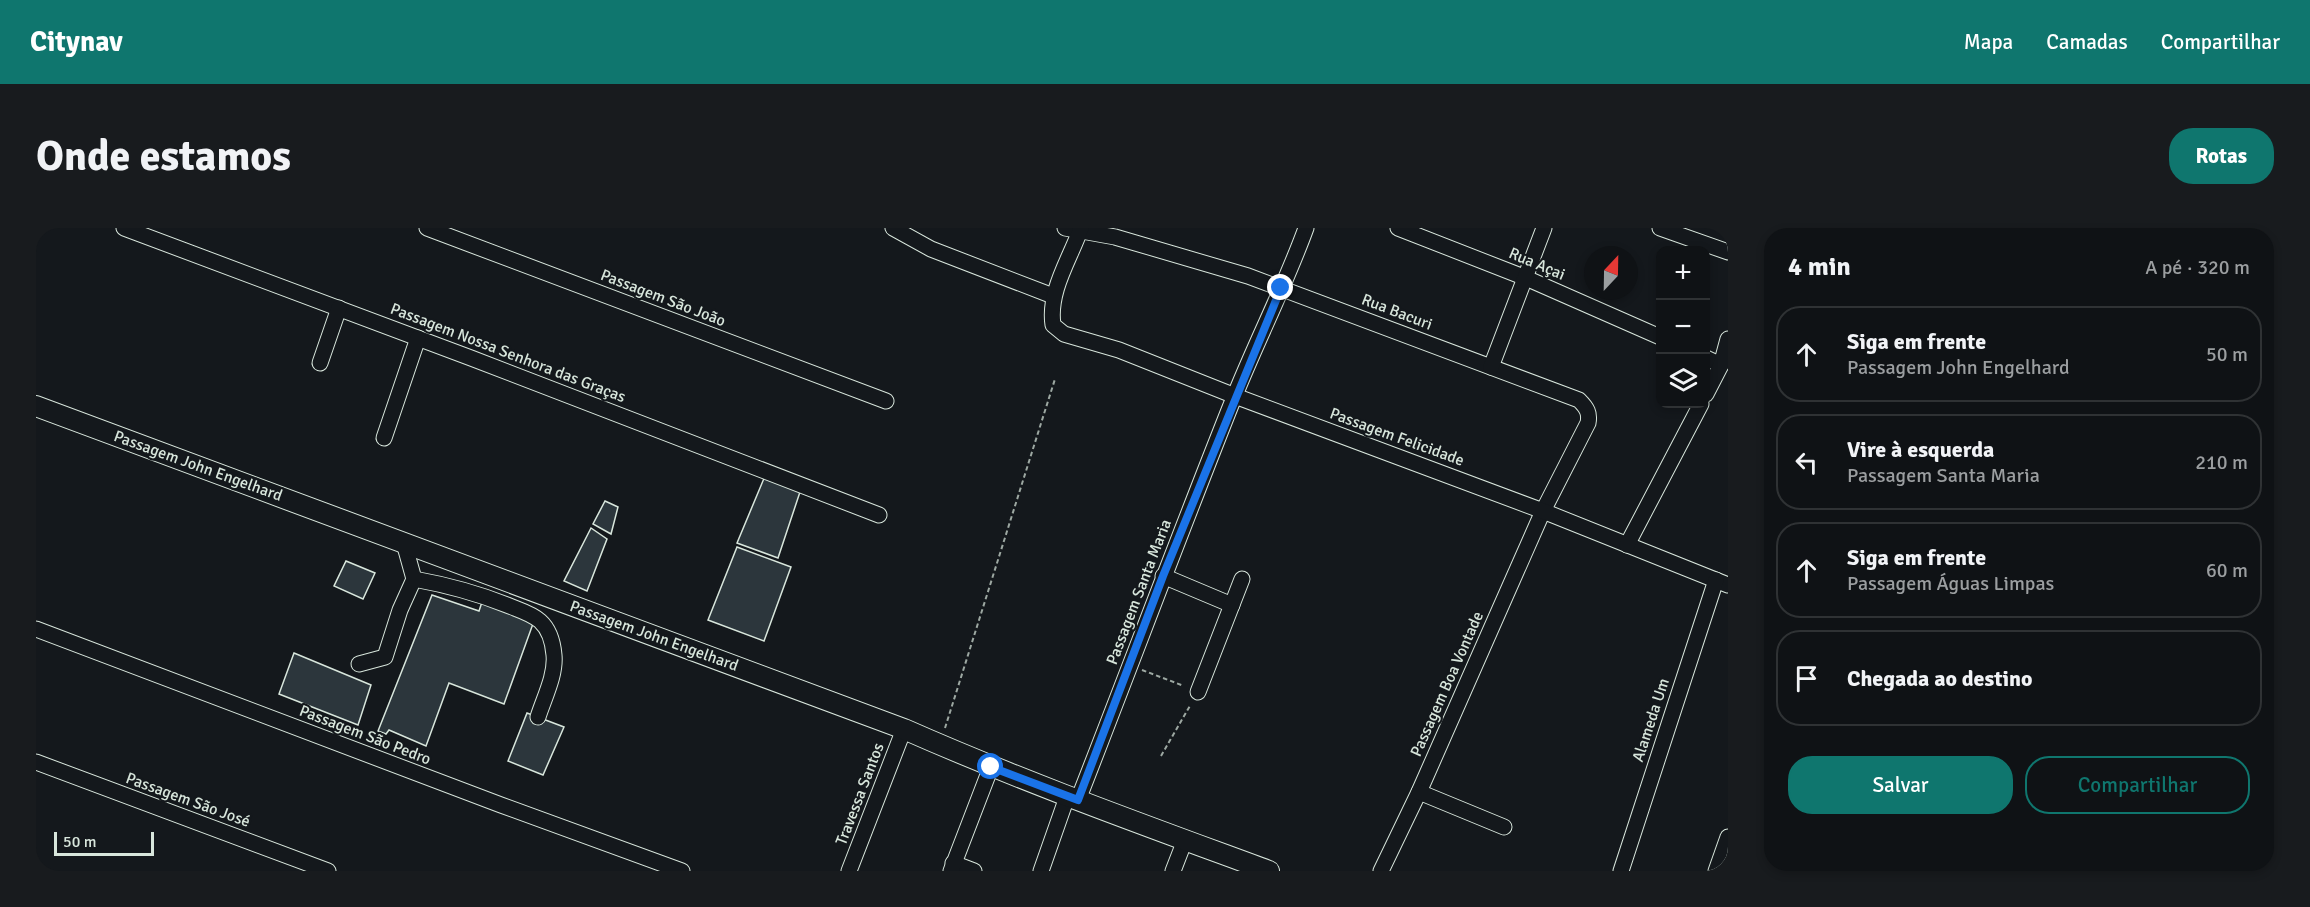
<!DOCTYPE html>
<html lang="pt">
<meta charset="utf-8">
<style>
body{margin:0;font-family:Signika,sans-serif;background:#181b1e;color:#f1f3f6}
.controls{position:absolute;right:18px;top:18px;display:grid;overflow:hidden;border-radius:12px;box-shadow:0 3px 9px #0003}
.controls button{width:54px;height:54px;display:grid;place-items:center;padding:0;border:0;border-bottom:2px solid #2f3234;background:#0f1215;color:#f1f3f6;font:30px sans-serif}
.compass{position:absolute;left:1548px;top:18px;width:54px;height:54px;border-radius:50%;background:#0f1215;box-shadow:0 3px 9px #0003;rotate:22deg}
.scale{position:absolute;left:18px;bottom:15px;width:100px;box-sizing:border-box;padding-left:6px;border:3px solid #d8e6dc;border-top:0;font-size:16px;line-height:21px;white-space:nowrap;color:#d8e6dc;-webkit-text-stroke:4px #14181c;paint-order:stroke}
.stop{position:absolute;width:18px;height:18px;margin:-14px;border:4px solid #1a73e8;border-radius:50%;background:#fff}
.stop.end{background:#1a73e8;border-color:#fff;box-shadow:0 2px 6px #0008}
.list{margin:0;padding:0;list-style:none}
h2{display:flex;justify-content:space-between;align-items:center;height:78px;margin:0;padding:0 24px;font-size:26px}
h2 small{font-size:20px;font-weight:400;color:#9b9ea0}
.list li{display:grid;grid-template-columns:39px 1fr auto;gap:18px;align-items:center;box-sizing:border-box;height:96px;margin:0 12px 12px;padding:0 12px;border:2px solid #2f3234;border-radius:24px}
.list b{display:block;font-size:22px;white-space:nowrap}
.list p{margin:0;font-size:20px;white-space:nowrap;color:#9b9ea0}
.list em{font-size:20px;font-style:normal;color:#9b9ea0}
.actions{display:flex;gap:12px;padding:18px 24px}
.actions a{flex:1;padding:14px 0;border:2px solid #0f766e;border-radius:24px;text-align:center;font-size:21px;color:#0f766e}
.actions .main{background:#0f766e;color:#fff}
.icon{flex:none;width:33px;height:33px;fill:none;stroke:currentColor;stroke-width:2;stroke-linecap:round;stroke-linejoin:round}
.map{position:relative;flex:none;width:1692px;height:643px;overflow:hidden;border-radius:24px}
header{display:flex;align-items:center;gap:36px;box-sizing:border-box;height:84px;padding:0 30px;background:#0f766e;color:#fff}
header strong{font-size:28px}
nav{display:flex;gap:33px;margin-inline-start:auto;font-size:21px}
.intro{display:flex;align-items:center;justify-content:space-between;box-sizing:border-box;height:144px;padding:0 36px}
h1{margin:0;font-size:42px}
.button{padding:15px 27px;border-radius:24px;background:#0f766e;color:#fff;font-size:21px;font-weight:700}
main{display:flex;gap:36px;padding:0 36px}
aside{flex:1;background:#0f1215;border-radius:24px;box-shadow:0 3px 9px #0003}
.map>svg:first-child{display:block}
.building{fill:#2c363c;stroke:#d8e6dc;stroke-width:1.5}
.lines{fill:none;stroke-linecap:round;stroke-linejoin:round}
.minor-casing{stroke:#d8e6dc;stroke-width:17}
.major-casing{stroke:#d8e6dc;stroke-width:22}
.path{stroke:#9da8a2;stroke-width:2;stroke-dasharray:4.5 3;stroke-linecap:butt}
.minor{stroke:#14181c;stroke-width:15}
.major{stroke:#14181c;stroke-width:20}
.route{stroke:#1a73e8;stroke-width:8}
.labels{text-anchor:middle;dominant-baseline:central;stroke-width:4.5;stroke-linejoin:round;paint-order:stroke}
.street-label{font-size:16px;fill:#d8e6dc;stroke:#14181c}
</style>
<header>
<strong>Citynav</strong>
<nav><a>Mapa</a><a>Camadas</a><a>Compartilhar</a></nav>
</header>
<div class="intro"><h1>Onde estamos</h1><a class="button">Rotas</a></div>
<main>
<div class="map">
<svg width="1692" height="643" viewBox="0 0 1692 643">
<rect width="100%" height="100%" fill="#14181c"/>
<g class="building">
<polygon points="729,248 765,261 742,330 701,315"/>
<polygon points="569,273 582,279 575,306 557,296"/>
<polygon points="555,300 571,311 551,363 528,353"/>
<polygon points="701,319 755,339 728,413 672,392"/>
<polygon points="310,333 339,345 327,371 298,358"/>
<polygon points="396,367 443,383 447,371 498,393 468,476 413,455 390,518 353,502 350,506 342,503"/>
<polygon points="258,425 335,457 322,497 243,466"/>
<polygon points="491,485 528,499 507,547 472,533"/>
</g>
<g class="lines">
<defs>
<g id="minor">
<polyline points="88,0 435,130 843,287"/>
<polyline points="391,0 850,173"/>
<polyline points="857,0 895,21 1017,68"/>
<path d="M1029,0l50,9 133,39 331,124c8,8 11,13 9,23l-45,88 -124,281 -38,79"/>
<path d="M1045,0c-11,31 -33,63 -28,97l11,9 55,16 116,46 308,115 185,74"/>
<polyline points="1362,0 1490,50 1624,109"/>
<polyline points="1624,0 1692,24"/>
<polyline points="1670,130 1685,137"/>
<polyline points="284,135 303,80"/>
<polyline points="1455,139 1508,0"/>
<polyline points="1670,166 1685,137 1692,111"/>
<polyline points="348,210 382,110"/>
<polyline points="1591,317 1665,176"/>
<polyline points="1127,348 1196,377"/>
<path d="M378,351c33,6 63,14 93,26 12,5 24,8 33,16 9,8 13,22 14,34 2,20 -10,43 -16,62"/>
<polyline points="0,401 465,577 646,643"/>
<polyline points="323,436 349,429 364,382 378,351 368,315"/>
<polyline points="1162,464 1206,351"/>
<polyline points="0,534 292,643"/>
<polyline points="1383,564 1468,599"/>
<path d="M1042,572c52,-133 102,-267 155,-400 23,-58 52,-114 73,-172"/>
<polyline points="917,635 938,643"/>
<polyline points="813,643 868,501"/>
<polyline points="915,643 955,539"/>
<polyline points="1005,643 1031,569"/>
<polyline points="1137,643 1149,612"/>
<polyline points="1585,643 1680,352"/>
<polyline points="1680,643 1692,609"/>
</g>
<path id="major" d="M0,178l868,323c120,53 243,97 365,142"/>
</defs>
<use href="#minor" class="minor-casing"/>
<use href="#major" class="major-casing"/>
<g class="path">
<polyline points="1106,442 1148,458"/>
<polyline points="909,500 1019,151"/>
<polyline points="1125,528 1155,476"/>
</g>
<use href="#minor" class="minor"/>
<use href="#major" class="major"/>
</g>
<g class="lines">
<polyline class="route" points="955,539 1042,572 1127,348 1245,60"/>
</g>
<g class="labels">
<g class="street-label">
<text transform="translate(1501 36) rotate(23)">Rua Açai</text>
<text transform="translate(627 70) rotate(21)">Passagem São João</text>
<text transform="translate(1361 84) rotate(21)">Rua Bacuri</text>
<text transform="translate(472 125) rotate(21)">Passagem Nossa Senhora das Graças</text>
<text transform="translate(1361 209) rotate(20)">Passagem Felicidade</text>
<text transform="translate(162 238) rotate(20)">Passagem John Engelhard</text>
<text transform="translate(1103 364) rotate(-69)">Passagem Santa Maria</text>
<text transform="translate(618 408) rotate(20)">Passagem John Engelhard</text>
<text transform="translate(1411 456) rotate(-66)">Passagem Boa Vontade</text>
<text transform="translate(1615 492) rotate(-72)">Alameda Um</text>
<text transform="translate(329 507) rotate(21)">Passagem São Pedro</text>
<text transform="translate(824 566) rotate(-69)">Travessa Santos</text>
<text transform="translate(152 572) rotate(20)">Passagem São José</text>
</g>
</g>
</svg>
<div class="controls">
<button>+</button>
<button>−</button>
<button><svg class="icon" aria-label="layers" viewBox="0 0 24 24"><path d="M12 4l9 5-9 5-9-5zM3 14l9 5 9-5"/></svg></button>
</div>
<svg class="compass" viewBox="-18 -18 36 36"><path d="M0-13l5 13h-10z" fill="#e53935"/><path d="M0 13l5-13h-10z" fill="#9b9ea0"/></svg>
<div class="scale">50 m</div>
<div class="stop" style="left:955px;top:539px"></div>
<div class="stop end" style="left:1245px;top:60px"></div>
</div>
<aside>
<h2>4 min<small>A pé · 320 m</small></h2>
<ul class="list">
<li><svg class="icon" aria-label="ahead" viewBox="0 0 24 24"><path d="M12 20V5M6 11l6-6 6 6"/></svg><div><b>Siga em frente</b><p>Passagem John Engelhard</p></div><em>50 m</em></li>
<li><svg class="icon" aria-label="left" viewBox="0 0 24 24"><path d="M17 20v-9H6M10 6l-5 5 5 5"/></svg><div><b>Vire à esquerda</b><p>Passagem Santa Maria</p></div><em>210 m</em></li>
<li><svg class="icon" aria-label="ahead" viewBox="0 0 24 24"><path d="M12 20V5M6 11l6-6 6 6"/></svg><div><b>Siga em frente</b><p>Passagem Águas Limpas</p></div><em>60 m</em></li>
<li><svg class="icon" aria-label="arrive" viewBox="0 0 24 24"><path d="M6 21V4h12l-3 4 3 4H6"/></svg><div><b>Chegada ao destino</b></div></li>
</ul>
<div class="actions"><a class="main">Salvar</a><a>Compartilhar</a></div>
</aside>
</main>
